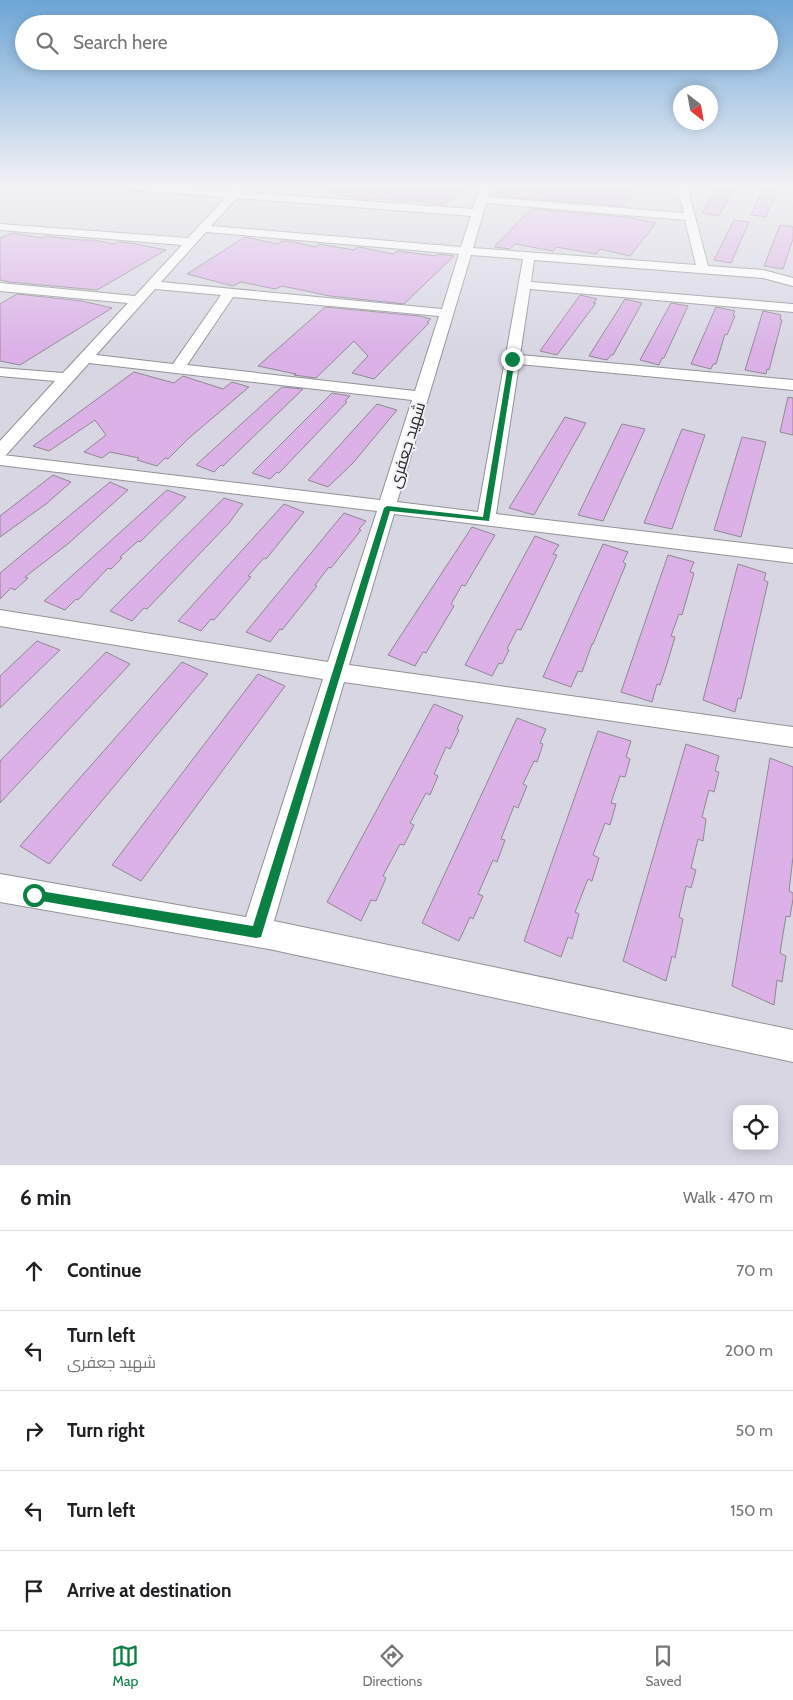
<!DOCTYPE html>
<meta charset="utf-8">
<style>
body{margin:0;font-family:Cabin,Cairo,sans-serif;background:#f6f6f6;color:#202124}
.controls{position:absolute;right:15px;bottom:15px;display:grid;overflow:hidden;border-radius:10px;box-shadow:0 2px 12px #0003}
.controls button{width:45px;height:45px;display:grid;place-items:center;padding:0;border:0;border-bottom:1px solid #e0e0e0;background:#fff;color:#202124;font:25px sans-serif}
.compass{position:absolute;left:673px;top:85px;width:45px;height:45px;border-radius:50%;background:#fff;box-shadow:0 2px 12px #0003;rotate:149deg}
.stop{position:absolute;width:15px;height:15px;margin:-11px;border:4px solid #0b8043;border-radius:50%;background:#fff}
.stop.end{background:#0b8043;border-color:#fff;box-shadow:0 1px 5px #0008}
.list{margin:0;padding:0;list-style:none}
h2{display:flex;justify-content:space-between;align-items:center;height:65px;margin:0;padding:0 20px;font-size:21px}
h2 small{font-size:16px;font-weight:400;color:#757577}
.list li{display:grid;grid-template-columns:32px 1fr auto;gap:15px;align-items:center;box-sizing:border-box;height:80px;padding:0 20px;border-top:1px solid #e0e0e0}
.list b{display:block;font-size:19px;white-space:nowrap}
.list p{margin:0;font-size:16px;white-space:nowrap;color:#757577}
.list em{font-size:16px;font-style:normal;color:#757577}
.icon{flex:none;width:28px;height:28px;fill:none;stroke:currentColor;stroke-width:2;stroke-linecap:round;stroke-linejoin:round}
.map{position:relative;flex:none;width:793px;height:1165px;overflow:hidden}
.search{position:absolute;background:#fff;box-shadow:0 2px 12px #0003;left:15px;right:15px;top:15px;height:55px;display:flex;align-items:center;gap:12px;box-sizing:border-box;padding:0 18px;border-radius:28px;color:#757577;font-size:19px}
.sheet{height:465px;background:#fff}
nav{display:flex;justify-content:space-around;align-items:center;box-sizing:border-box;height:70px;border-top:1px solid #e0e0e0;background:#fff;font-size:14px;color:#757577}
nav a{display:grid;justify-items:center;gap:2px}
nav .on{color:#0b8043}
.map>svg:first-child{display:block}
.built{fill:#d8d6e3;fill-rule:evenodd}
.building{fill:#dbb1e7;stroke:#8e8a8f}
.lines{fill:none;stroke-linecap:round;stroke-linejoin:round}
.minor-casing{stroke:#919196;stroke-width:2}
.minor{fill:#fff;fill-rule:evenodd}
.route{fill:#0b8043}
.labels{text-anchor:middle;dominant-baseline:central;stroke-width:4;stroke-linejoin:round;paint-order:stroke}
.street-label{font-size:16px;fill:#252527;stroke:#f1f1f6}
</style>
<div class="map">
<svg width="793" height="1165" viewBox="0 0 793 1165">
<rect width="100%" height="100%" fill="#e4e3e9"/>
<path class="built" d="M0,186h793v979h-793zM737,1109h37v37h-37z"/>
<g class="building">
<polygon points="328,186 467,186 444,205 411,200 407,202 378,198 373,200 362,199 328,193"/>
<polygon points="506,186 638,186 623,206 495,196"/>
<polygon points="718,186 735,186 719,216 702,213"/>
<polygon points="764,186 779,186 766,217 751,215"/>
<polygon points="531,209 626,217 656,223 630,256 600,249 596,254 556,247 553,251 515,244 510,249 494,247"/>
<polygon points="734,220 749,222 731,263 714,260"/>
<polygon points="780,225 793,227 793,239 783,269 764,266"/>
<polygon points="12,233 42,238 46,236 80,240 94,240 114,244 118,242 130,243 166,250 97,290 9,282 0,280 0,238"/>
<polygon points="245,237 278,244 282,241 290,241 315,247 319,244 354,250 358,247 364,248 393,254 398,251 436,256 438,254 454,256 404,304 330,296 282,286 275,289 241,282 233,286 187,274"/>
<polygon points="17,294 82,301 112,308 20,365 0,361 0,304"/>
<polygon points="580,295 597,299 593,303 596,303 557,355 540,351"/>
<polygon points="625,299 642,303 613,355 611,355 607,360 589,356"/>
<polygon points="671,303 688,306 664,358 662,358 659,365 640,360"/>
<polygon points="325,307 419,316 431,319 427,322 429,323 374,379 352,373 368,356 354,341 316,378 294,375 296,374 258,366"/>
<polygon points="716,307 735,311 733,315 735,316 727,335 725,334 716,364 713,364 711,369 691,364"/>
<polygon points="763,311 781,315 780,319 782,320 769,370 767,369 766,374 745,370"/>
<polygon points="134,372 174,383 183,376 223,389 232,382 249,387 189,438 168,459 165,458 157,466 137,460 139,458 110,452 102,458 84,452 106,435 95,420 49,451 33,446"/>
<polygon points="282,387 303,389 223,466 221,465 214,472 196,465"/>
<polygon points="332,393 350,396 345,401 347,402 279,473 277,472 270,479 252,473"/>
<polygon points="788,397 793,398 793,435 780,432"/>
<polygon points="377,404 397,410 353,463 328,487 308,480"/>
<polygon points="565,417 586,423 534,515 509,508"/>
<polygon points="622,424 645,429 603,521 578,515"/>
<polygon points="682,429 705,435 672,529 644,523"/>
<polygon points="742,437 766,442 741,537 714,530"/>
<polygon points="53,475 71,482 46,504 0,537 0,516"/>
<polygon points="110,482 128,490 69,543 25,577 28,578 15,590 11,588 0,599 0,573"/>
<polygon points="167,490 186,497 140,542 138,541 120,557 122,558 111,569 108,568 78,600 76,599 65,610 44,601"/>
<polygon points="224,498 243,504 229,523 147,609 144,608 132,621 110,611"/>
<polygon points="284,504 304,512 266,559 264,558 248,576 251,577 214,620 211,619 201,631 178,621"/>
<polygon points="344,513 366,521 359,529 361,530 331,568 329,567 315,585 317,586 282,630 280,629 270,642 246,632"/>
<polygon points="472,527 495,535 465,586 462,585 451,604 454,606 426,653 423,652 415,666 388,655"/>
<polygon points="535,536 559,545 553,554 557,555 521,630 517,629 507,649 509,650 502,664 499,663 492,676 465,665"/>
<polygon points="603,544 628,552 623,562 626,564 593,644 592,644 582,672 578,671 571,687 543,677"/>
<polygon points="668,555 694,562 690,572 694,573 682,615 679,614 671,636 675,637 667,664 660,685 657,684 652,702 621,692"/>
<polygon points="738,564 766,573 764,580 768,582 741,699 738,698 735,712 703,700"/>
<polygon points="37,641 60,650 0,708 0,676"/>
<polygon points="106,652 130,664 0,803 0,761"/>
<polygon points="182,662 208,674 49,864 20,846"/>
<polygon points="258,674 285,686 141,881 112,865"/>
<polygon points="434,704 463,716 457,729 459,730 450,749 446,747 434,774 438,776 430,795 426,793 410,823 414,825 404,845 400,844 383,876 386,878 376,901 371,900 361,921 327,902"/>
<polygon points="517,718 546,729 540,743 543,744 537,762 534,761 523,784 527,786 518,808 514,806 501,839 505,840 497,862 493,860 478,894 483,896 473,919 470,917 459,941 422,923"/>
<polygon points="598,731 631,741 626,757 630,759 625,777 620,776 611,803 616,804 610,825 605,823 593,855 599,858 592,881 588,879 575,912 579,914 572,939 568,937 561,957 524,941"/>
<polygon points="686,744 719,756 715,771 719,772 714,792 709,790 702,817 706,819 703,841 698,839 691,868 696,870 691,888 686,886 679,917 683,919 675,958 672,956 666,981 623,961"/>
<polygon points="770,758 793,767 793,857 789,891 793,893 793,899 790,917 786,916 780,953 786,956 782,982 777,980 774,1005 732,986"/>
</g>
<g class="lines">
<defs>
<path id="minor" d="M115,186h50l67,5 4,-5h11l-5,6 231,17 8,-23h10l-3,11 196,16 -7,-27h10l21,80 55,4 30,8v8l-30,-8 -229,-18 -3,22 262,22v8l-263,-23 -10,66 273,25v10l-274,-26 -23,150 297,35v14l-399,-49 -45,151 444,62v20l-449,-65 -70,239 519,109v32l-524,-113 -269,-47v-28l246,43 77,-238 -323,-53v-16l328,52 49,-151 -377,-46v-24l55,-60 -55,-5v-8l63,5 65,-70 -128,-12v-8l135,13 47,-51 -182,-15v-6l188,14 38,-41 -106,-8zM237,198l234,18 -10,31 -250,-21zM486,203l199,17 11,45 -223,-17zM206,232l253,22 -17,55 -281,-27zM471,255l52,4 -45,253 -81,-10zM155,289l66,6 -48,69 -77,-9zM233,297l206,19 -24,75 -228,-26zM89,363l323,37 -32,100 -377,-45h3z"/>
</defs>
<use href="#minor" class="minor-casing"/>
<use href="#minor" class="minor"/>
</g>
<linearGradient id="sky" x2="0" y2="1"><stop stop-color="#6da6d6"/><stop offset="0.53" stop-color="#f3f2f5"/><stop offset="1" stop-color="#f3f2f5" stop-opacity="0"/></linearGradient>
<rect width="793" height="350" fill="url(#sky)"/>
<polygon class="route" points="512,357 515,359 489,521 390,511 261,937 256,938 30,899 28,895 30,891 34,890 253,926 384,508 387,506 483,517 509,359"/>
<g class="labels">
<g class="street-label">
<text transform="translate(407 445) rotate(-73)">شهید جعفری</text>
</g>
</g>
</svg>
<div class="controls">
<button><svg class="icon" aria-label="locate" viewBox="0 0 24 24"><circle cx="12" cy="12" r="6"/><path d="M12 2v4M12 18v4M2 12h4M18 12h4"/></svg></button>
</div>
<svg class="compass" viewBox="-18 -18 36 36"><path d="M0-13l5 13h-10z" fill="#e53935"/><path d="M0 13l5-13h-10z" fill="#757577"/></svg>
<div class="stop" style="left:34px;top:895px"></div>
<div class="stop end" style="left:512px;top:359px"></div>
<div class="search"><svg class="icon" aria-label="search" viewBox="0 0 24 24"><circle cx="10" cy="10" r="6"/><path d="M15 15l6 6"/></svg>Search here</div>
</div>
<section class="sheet">
<h2>6 min<small>Walk · 470 m</small></h2>
<ul class="list">
<li><svg class="icon" aria-label="ahead" viewBox="0 0 24 24"><path d="M12 20V5M6 11l6-6 6 6"/></svg><div><b>Continue</b></div><em>70 m</em></li>
<li><svg class="icon" aria-label="left" viewBox="0 0 24 24"><path d="M17 20v-9H6M10 6l-5 5 5 5"/></svg><div><b>Turn left</b><p>شهید جعفری</p></div><em>200 m</em></li>
<li><svg class="icon" aria-label="right" viewBox="0 0 24 24"><path d="M7 20v-9h11M14 6l5 5-5 5"/></svg><div><b>Turn right</b></div><em>50 m</em></li>
<li><svg class="icon" aria-label="left" viewBox="0 0 24 24"><path d="M17 20v-9H6M10 6l-5 5 5 5"/></svg><div><b>Turn left</b></div><em>150 m</em></li>
<li><svg class="icon" aria-label="arrive" viewBox="0 0 24 24"><path d="M6 21V4h12l-3 4 3 4H6"/></svg><div><b>Arrive at destination</b></div></li>
</ul>
</section>
<nav>
<a class="on"><svg class="icon" aria-label="map" viewBox="0 0 24 24"><path d="M3 6l6-2 6 2 6-2v14l-6 2-6-2-6 2zM9 4v14M15 6v14"/></svg>Map</a>
<a><svg class="icon" aria-label="directions" viewBox="0 0 24 24"><path d="M12 3l9 9-9 9-9-9zM9 14v-3h6M13 9l2 2-2 2"/></svg>Directions</a>
<a><svg class="icon" aria-label="saved" viewBox="0 0 24 24"><path d="M7 4h10v16l-5-4-5 4z"/></svg>Saved</a>
</nav>
